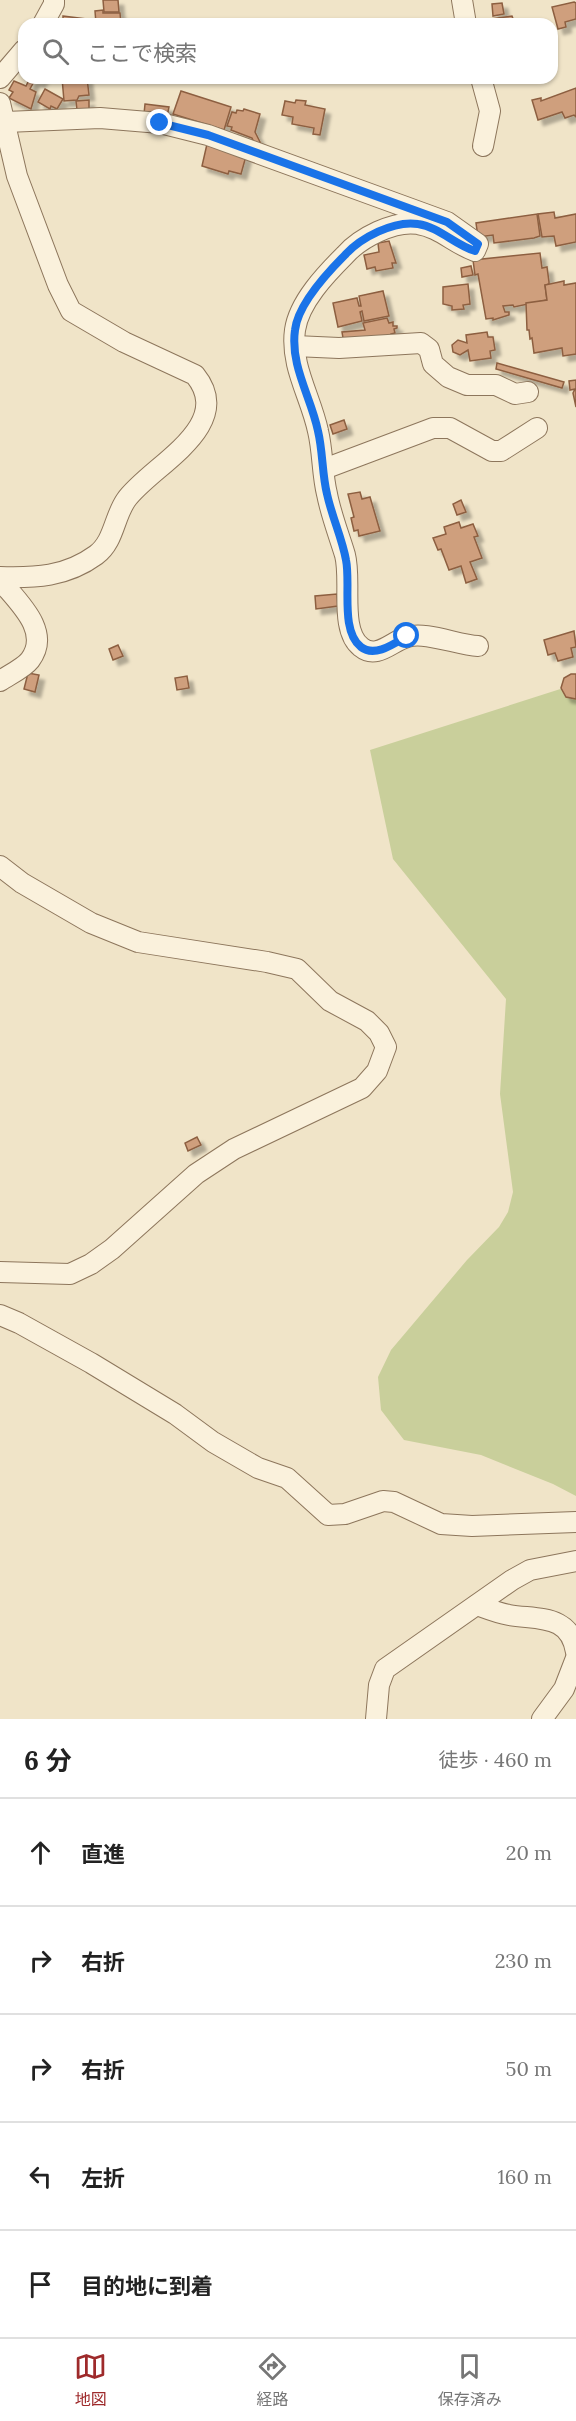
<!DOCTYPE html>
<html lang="ja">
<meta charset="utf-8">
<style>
body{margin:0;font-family:Lora,"Noto Sans JP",serif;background:#f6f6f6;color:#222}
.stop{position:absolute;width:18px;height:18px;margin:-14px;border:4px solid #1a73e8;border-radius:50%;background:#fff}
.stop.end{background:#1a73e8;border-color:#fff;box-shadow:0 2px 6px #0008}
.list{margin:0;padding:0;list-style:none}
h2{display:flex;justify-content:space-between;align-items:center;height:78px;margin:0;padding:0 24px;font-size:26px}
h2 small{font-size:20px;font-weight:400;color:#767676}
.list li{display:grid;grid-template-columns:39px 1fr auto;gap:18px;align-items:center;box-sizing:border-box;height:108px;padding:0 24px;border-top:2px solid #e0e0e0}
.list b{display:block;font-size:22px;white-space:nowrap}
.list em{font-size:20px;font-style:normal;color:#767676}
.icon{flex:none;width:33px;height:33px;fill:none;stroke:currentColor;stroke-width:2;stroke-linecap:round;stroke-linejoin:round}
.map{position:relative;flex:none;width:576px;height:1719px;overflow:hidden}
.search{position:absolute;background:#fff;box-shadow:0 2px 4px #0004;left:18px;right:18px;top:18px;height:66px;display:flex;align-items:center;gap:15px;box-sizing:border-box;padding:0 21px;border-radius:18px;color:#767676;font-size:22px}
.sheet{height:618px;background:#fff}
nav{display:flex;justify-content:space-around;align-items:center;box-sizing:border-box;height:84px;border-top:2px solid #e0e0e0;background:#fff;font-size:16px;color:#767676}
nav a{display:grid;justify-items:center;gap:3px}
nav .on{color:#9e2a2b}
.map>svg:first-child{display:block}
.green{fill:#c9cf9b}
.building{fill:#cf9f7d;stroke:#8d5f41;stroke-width:1.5;filter:url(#shadow)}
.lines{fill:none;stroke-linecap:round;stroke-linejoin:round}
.minor-casing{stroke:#8d765c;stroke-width:22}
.minor{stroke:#faf1dc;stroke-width:20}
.route{stroke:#1a73e8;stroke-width:8}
</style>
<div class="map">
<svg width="576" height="1719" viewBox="0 0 576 1719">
<defs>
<filter id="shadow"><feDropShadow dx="5.5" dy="5.5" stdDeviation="1.5" flood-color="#0004"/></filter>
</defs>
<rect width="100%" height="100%" fill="#f0e4c8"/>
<polygon class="green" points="576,684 576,1496 553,1484 481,1455 404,1440 381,1410 378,1377 391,1350 467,1260 499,1227 508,1212 513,1192 500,1094 506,999 393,859 370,750"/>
<g class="building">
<polygon points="103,0 118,0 119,12 104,12"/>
<polygon points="574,2 576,3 576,19 565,22 566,27 558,29 552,7"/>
<polygon points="502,3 504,14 493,16 492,4"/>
<polygon points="103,10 103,13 120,13 121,24 96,24 95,11"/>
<polygon points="63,16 94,20 93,24 63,24"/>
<polygon points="512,16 515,24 484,24 483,20"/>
<polygon points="30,78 43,78 39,82 35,80 30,89 36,92 31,109 9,98 13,92 9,90 14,81 26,86"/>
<polygon points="62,78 87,78 89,95 79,96 77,100 64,101"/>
<polygon points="576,88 576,117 574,115 565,118 562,112 538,120 532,100 541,98 541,101"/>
<polygon points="45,89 63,99 57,109 51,106 50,109 38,102"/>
<polygon points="181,91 231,107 224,130 173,114"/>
<polygon points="89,100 89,109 77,110 76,101"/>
<polygon points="296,100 306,101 305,105 325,109 320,135 313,134 314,128 292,124 293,117 282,115 285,101 295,103"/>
<polygon points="145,104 169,107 167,117 144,114"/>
<polygon points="244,109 260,114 255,132 261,144 256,147 252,138 231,130 232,127 227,126 232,112 236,113 237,110 243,111"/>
<polygon points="207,144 246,156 241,174 229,171 228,174 202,166"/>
<polygon points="554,212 555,218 576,214 576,242 556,246 554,236 542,237 538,214"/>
<polygon points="537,214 540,236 534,238 494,243 493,235 478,237 476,223"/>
<polygon points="389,241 396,263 392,263 393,268 376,271 375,267 367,269 364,255 379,252 378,243"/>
<polygon points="540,253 542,268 547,267 549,282 549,284 545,285 547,300 514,307 513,305 503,306 505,312 509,312 509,315 493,320 493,318 486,319 478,274 475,275 473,260"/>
<polygon points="471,266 473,275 462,277 461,268"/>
<polygon points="564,281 564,285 576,283 576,354 563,356 562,348 534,353 532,338 530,339 529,330 527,330 526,303 547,300 545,285"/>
<polygon points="468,284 470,304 463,305 464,309 452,310 452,306 443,304 443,287"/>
<polygon points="383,291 389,316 364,321 362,311 360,312 362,321 338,327 333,303 357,298 359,306 361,306 359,296"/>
<polygon points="387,318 389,323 393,322 393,326 397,326 397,328 394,329 395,333 391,334 392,339 344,344 342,332 365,330 363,323"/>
<polygon points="487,332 488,337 493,337 495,350 490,351 491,358 470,361 468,350 460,355 453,352 452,345 458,340 467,343 466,335"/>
<polygon points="497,363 564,382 562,388 496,369"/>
<polygon points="576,380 576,407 573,393 575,389 570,390 569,381"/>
<polygon points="344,420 347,429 333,434 330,425"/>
<polygon points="360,492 362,499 370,497 380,531 359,536 358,530 354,531 351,518 354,517 348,494"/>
<polygon points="461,500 466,512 457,515 453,504"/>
<polygon points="459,522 461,528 473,524 478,536 474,537 482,558 470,562 477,579 466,583 461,566 449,570 441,549 438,550 433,538 446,534 444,527"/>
<polygon points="337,594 338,606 316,609 315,596"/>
<polygon points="574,631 576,647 571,648 573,657 558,661 555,653 548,655 544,640"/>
<polygon points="118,645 123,656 113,660 109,649"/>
<polygon points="28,673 39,675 35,692 24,689"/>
<polygon points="571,674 576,674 576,699 566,697 561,688 564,678"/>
<polygon points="187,676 189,688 177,690 175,678"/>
<polygon points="197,1137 201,1145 188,1151 185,1143"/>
</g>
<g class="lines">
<defs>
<g id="minor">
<polyline points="462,0 466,24"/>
<polyline points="43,24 54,4 54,0"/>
<polyline points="0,78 24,50"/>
<polyline points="481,78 490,111 483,146"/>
<path d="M0,103l17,73 41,109 13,26 53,31 71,33c42,52 -45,91 -69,125 -12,17 -12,42 -30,55 -30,22 -61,23 -96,22"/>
<path d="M6,122l94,-4 60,5 48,12 239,87 31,22 -3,7c-20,-7 -36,-24 -57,-27 -24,-4 -58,14 -73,31 -19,19 -46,47 -50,75 -5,36 16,67 23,101 5,21 4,43 9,63 4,21 12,41 18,61 7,26 -6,75 16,92 16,13 31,-6 46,-10 18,-6 51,8 71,9"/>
<polyline points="295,346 339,348 421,343 429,349 433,364 448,377 467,385 496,385 515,394 528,392"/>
<polyline points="324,469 433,428 450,428 492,451 501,451 537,428"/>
<path d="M0,580c17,21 52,51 30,80 -6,8 -21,15 -30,21"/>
<polyline points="0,866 22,883 91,923 138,942 267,962 297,969 330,1001 367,1021 379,1033 386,1047 377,1071 362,1088 234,1149 196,1174 112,1249 91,1264 70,1274 0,1272"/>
<polyline points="0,1315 19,1323 91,1363 175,1414 213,1442 258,1468 287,1478 328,1515 345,1514 383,1501 394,1502 441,1524 472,1526 576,1522"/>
<path d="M477,1605c11,4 21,8 32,10 30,5 61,-1 67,37"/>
<polyline points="376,1719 379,1685 385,1669 512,1580 530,1570 576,1561"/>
<polyline points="542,1719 564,1689 576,1658"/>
</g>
</defs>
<use href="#minor" class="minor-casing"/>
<use href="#minor" class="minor"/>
</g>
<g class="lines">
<path class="route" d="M160,123l48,12 239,87 31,22 -3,7c-20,-6 -36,-24 -57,-27 -24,-4 -58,14 -73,31 -18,18 -47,49 -50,75 -5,36 16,67 23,101 5,21 4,43 9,63 5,23 15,44 19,66 5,24 -6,71 15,87 14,11 34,-4 46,-11"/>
</g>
</svg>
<div class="stop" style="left:407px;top:636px"></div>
<div class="stop end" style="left:160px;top:123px"></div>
<div class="search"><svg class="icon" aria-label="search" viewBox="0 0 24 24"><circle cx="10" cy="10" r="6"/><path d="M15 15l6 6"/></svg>ここで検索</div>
</div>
<section class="sheet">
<h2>6 分<small>徒歩 · 460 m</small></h2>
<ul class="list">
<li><svg class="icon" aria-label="ahead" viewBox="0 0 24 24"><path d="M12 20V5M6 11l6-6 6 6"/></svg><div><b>直進</b></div><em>20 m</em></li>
<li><svg class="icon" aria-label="right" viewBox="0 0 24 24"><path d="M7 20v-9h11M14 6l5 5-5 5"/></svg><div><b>右折</b></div><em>230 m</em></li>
<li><svg class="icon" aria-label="right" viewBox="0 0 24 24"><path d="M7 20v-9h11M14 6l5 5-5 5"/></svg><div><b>右折</b></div><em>50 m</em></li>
<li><svg class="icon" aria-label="left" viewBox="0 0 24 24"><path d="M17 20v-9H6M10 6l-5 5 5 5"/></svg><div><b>左折</b></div><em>160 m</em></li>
<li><svg class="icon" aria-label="arrive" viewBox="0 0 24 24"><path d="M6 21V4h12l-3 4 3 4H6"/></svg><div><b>目的地に到着</b></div></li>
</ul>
</section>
<nav>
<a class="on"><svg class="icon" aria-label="map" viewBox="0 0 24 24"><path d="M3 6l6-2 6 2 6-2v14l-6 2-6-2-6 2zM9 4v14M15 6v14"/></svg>地図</a>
<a><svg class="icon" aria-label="directions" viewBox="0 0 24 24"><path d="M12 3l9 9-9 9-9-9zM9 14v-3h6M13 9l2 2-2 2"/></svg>経路</a>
<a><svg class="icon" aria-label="saved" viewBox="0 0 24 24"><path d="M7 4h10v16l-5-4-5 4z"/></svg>保存済み</a>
</nav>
